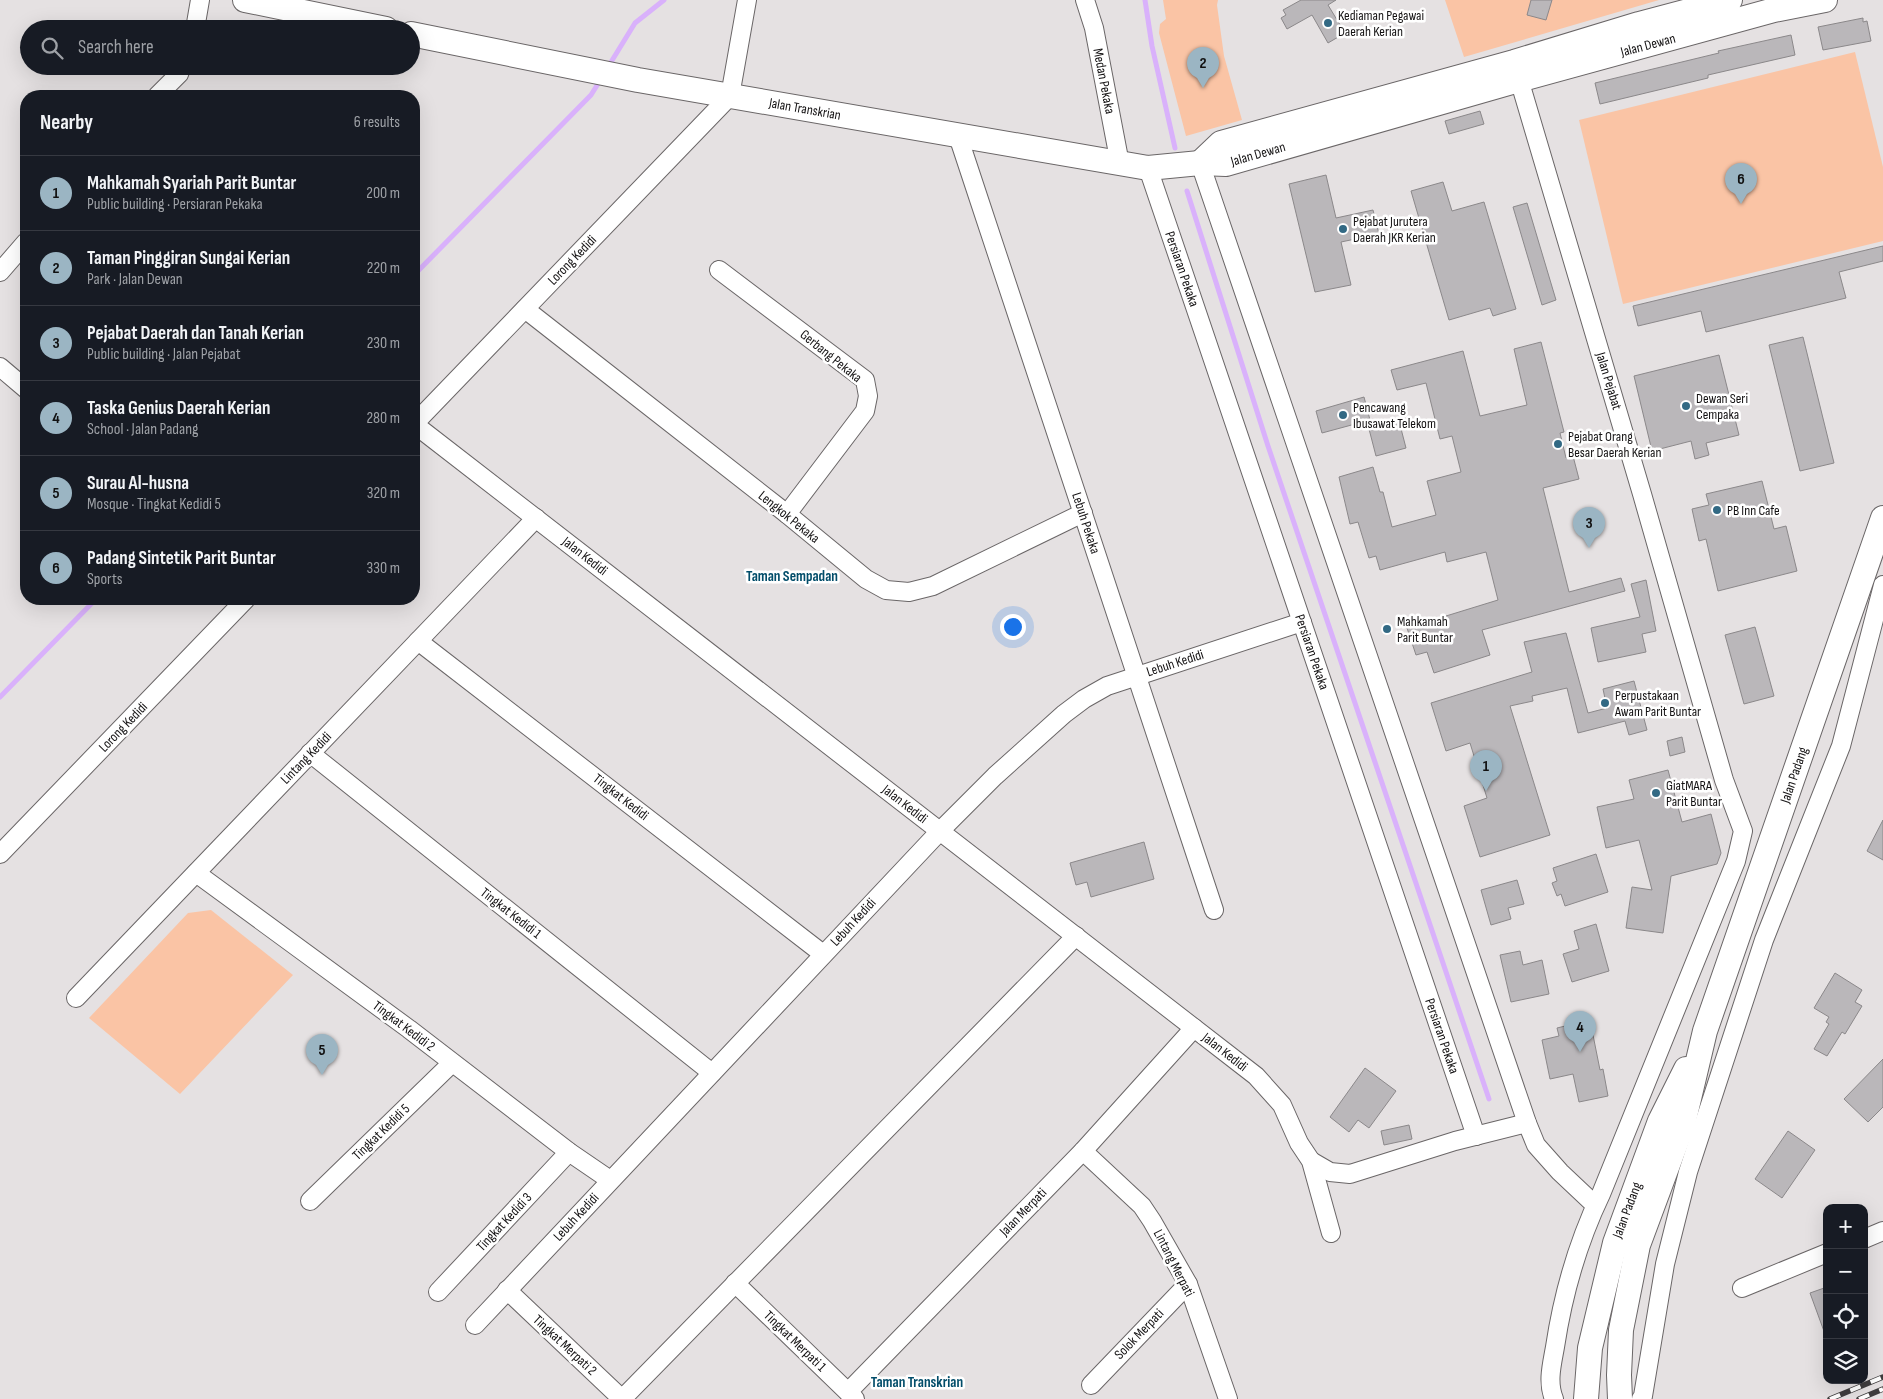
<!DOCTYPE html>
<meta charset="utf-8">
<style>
body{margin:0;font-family:"Sofia Sans Condensed",sans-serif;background:#242831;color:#f1f3f6}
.controls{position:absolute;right:15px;bottom:15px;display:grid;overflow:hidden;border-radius:10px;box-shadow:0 5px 20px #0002}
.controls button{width:45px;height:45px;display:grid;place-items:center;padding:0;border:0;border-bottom:1px solid #363941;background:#171b24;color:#f1f3f6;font:25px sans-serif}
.you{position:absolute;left:1012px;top:626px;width:18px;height:18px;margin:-12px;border:4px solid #fff;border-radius:50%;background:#1a73e8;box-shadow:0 0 0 8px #1a73e833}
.badge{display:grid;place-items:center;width:32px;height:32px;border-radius:50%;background:#9bb5c3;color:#111;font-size:16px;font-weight:700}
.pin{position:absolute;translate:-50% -41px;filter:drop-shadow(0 1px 2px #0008)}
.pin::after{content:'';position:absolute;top:26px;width:18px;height:15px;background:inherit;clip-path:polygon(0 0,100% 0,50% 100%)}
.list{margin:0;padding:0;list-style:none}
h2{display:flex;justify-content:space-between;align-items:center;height:65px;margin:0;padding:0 20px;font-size:21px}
h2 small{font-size:16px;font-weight:400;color:#9ea1a6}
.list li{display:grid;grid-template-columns:32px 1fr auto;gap:15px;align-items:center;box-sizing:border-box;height:75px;padding:0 20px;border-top:1px solid #363941}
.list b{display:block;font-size:19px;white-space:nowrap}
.list p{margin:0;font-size:16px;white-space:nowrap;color:#9ea1a6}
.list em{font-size:16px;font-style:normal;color:#9ea1a6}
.icon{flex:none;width:28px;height:28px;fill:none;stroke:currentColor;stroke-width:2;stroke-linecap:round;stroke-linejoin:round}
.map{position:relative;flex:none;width:1883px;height:1399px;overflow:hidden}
.search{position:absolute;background:#171b24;box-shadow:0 5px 20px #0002;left:20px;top:20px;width:400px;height:55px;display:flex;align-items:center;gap:12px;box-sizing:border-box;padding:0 18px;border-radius:28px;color:#9ea1a6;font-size:19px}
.panel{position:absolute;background:#171b24;box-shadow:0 5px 20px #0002;left:20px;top:90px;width:400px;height:515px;border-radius:20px}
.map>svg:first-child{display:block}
.green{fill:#fac4a5}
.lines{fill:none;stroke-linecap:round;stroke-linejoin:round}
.stream{stroke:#d9b1fb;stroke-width:5}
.building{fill:#bab7ba;stroke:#8b888a}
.street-casing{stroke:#6a6667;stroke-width:20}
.secondary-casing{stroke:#6a6667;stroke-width:26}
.street{stroke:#fff;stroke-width:18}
.secondary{stroke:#fff;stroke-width:24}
.rail-casing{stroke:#3e3c3d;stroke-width:5.5}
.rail{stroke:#fff;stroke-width:4;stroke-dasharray:11;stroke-linecap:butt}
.poi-dot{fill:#326984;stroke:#fff;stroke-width:2}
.labels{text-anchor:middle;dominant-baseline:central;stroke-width:5;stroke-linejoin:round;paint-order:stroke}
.poi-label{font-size:14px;fill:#131112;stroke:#fff;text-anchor:start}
.street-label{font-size:14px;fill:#131112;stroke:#fff}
.neighbourhood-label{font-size:15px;font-weight:bold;fill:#024d6a;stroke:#fff}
</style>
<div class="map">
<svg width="1883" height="1399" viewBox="0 0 1883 1399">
<rect width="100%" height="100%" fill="#e5e1e2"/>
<g class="green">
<polygon points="1163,0 1218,0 1217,5 1224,56 1242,120 1186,136 1159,33 1160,24 1166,19"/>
<polygon points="1445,0 1659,0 1464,57"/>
<polygon points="1855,52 1883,167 1883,241 1623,304 1579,120"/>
<polygon points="211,910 293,975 180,1094 89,1018 188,913"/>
</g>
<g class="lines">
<g class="stream">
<polyline points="1145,0 1152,46 1175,148"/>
<polyline points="608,67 635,23 664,0"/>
<polyline points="1187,191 1268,446 1489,1099"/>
<polyline points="414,275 591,95 601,79"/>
<polyline points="0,697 96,599"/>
</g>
</g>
<g class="building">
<polygon points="1301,0 1336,0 1328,5 1345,33 1328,43 1312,15 1287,29 1281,18 1286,15 1283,10"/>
<polygon points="1531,0 1552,0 1546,20 1527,15"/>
<polygon points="1863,18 1863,22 1867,21 1871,41 1823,50 1818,27"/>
<polygon points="1791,35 1795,55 1708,75 1708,78 1600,104 1595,83 1719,53 1718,51"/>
<polygon points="1480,111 1484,124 1449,134 1445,121"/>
<polygon points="1326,175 1336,218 1373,210 1379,234 1341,242 1351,285 1315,292 1289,184"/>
<polygon points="1443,182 1452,211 1484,202 1516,309 1493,316 1490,308 1449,320 1411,191"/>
<polygon points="1527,203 1556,300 1542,305 1513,207"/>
<polygon points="1883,246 1883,261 1839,272 1846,298 1706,332 1701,311 1638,326 1633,306"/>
<polygon points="1803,337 1834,463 1800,471 1769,345"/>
<polygon points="1541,342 1564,432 1560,433 1566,458 1573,456 1579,479 1543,488 1569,592 1621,578 1625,591 1482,630 1490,655 1434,673 1427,652 1416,655 1407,628 1498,600 1486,552 1447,562 1445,552 1380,570 1376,556 1369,558 1358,522 1350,524 1339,477 1373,467 1380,492 1383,492 1392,527 1436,515 1427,481 1461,472 1452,436 1440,439 1426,383 1397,390 1391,370 1463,351 1480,416 1527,405 1514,349"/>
<polygon points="1719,355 1739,435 1706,443 1709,455 1695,459 1691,441 1652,451 1634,376"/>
<polygon points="1364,397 1370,420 1322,433 1316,411"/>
<polygon points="1399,421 1406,448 1376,456 1369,429"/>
<polygon points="1762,481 1774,529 1786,526 1797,571 1718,591 1706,539 1699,541 1692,509 1709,505 1706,494"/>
<polygon points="1646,580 1656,631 1642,634 1646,652 1598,662 1591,628 1640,617 1631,584"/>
<polygon points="1755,627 1774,696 1744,704 1725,635"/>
<polygon points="1566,633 1588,713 1607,708 1603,689 1634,681 1647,730 1629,735 1625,721 1578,733 1567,688 1532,696 1533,701 1510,706 1550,835 1480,857 1464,806 1487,798 1470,743 1446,751 1431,703 1532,672 1524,642"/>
<polygon points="1682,737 1685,752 1670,756 1667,741"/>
<polygon points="1668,770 1682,822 1711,814 1721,853 1717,864 1671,876 1663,933 1626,928 1632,887 1652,890 1639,840 1606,848 1597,807 1634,799 1629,780"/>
<polygon points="1883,820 1883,860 1867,851"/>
<polygon points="1144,842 1154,879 1091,897 1087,882 1076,885 1070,863"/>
<polygon points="1596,854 1608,892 1565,906 1561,894 1557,896 1552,883 1557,881 1553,868"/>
<polygon points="1517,880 1524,904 1508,908 1511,919 1491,925 1481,890"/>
<polygon points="1596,924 1609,971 1572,982 1563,954 1579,949 1574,931"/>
<polygon points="1520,951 1523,965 1542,960 1549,994 1511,1002 1500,955"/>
<polygon points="1835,973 1862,990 1855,1002 1862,1006 1845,1034 1842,1032 1827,1056 1814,1049 1829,1024 1826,1022 1829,1017 1814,1008"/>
<polygon points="1590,1020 1600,1070 1603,1069 1608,1096 1579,1102 1573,1074 1550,1079 1542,1040 1559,1036 1557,1028"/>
<polygon points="1883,1059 1883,1107 1868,1122 1844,1099"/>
<polygon points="1365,1068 1396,1091 1369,1128 1358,1120 1349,1132 1330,1117"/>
<polygon points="1409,1125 1412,1139 1384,1145 1381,1131"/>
<polygon points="1788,1131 1815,1150 1782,1198 1755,1179"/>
<polygon points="1827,1287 1827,1333 1825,1334 1810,1293"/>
</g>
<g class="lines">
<defs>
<g id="street">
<polyline points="1085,0 1094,28 1120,164"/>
<polyline points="195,29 200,0"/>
<path d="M1516,69l126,425 82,286 19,51 -7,30 -135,333c-23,48 -38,100 -46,153 -3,17 -8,35 -1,52"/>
<polyline points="157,96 179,74 182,66"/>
<polyline points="958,136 1214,910"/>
<polyline points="1200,163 1527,1123 1536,1145 1560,1172 1595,1205"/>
<polyline points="1148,168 1476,1136"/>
<polyline points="719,270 865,380 868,396 865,411 787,514"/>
<polyline points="0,272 26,242"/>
<polyline points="525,309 787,514 866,579 886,590 909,592 933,586 1083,513"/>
<polyline points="0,367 26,389"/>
<polyline points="414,424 1256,1076 1282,1105 1299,1143 1311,1161 1331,1233"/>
<polyline points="414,424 730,96 747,0"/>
<polyline points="418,641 823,954"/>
<polyline points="310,753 712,1073"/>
<polyline points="0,854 246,599"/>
<polyline points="196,873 409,1029 569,1152 610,1180"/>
<polyline points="76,998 536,518"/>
<polyline points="1083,1151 1142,1206 1152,1221 1188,1284 1228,1399"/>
<polyline points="1311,1161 1330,1172 1350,1174 1455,1141 1527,1123"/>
<polyline points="310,1201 452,1063"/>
<polyline points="1864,1239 1883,1231"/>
<polyline points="735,1283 855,1399"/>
<polyline points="1742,1288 1827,1253"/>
<polyline points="507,1290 622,1399 1076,936"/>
<polyline points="438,1292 569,1152"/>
<polyline points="475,1325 940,831 995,776 1064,714 1084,699 1107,686 1302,622"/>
<polyline points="1091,1385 1188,1284"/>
<polyline points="848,1392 1083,1151 1194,1028"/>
<polyline points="1641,1399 1643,1396 1665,1264 1688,1172 1764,940 1841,746 1883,585"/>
</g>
<g id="secondary">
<polyline points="245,0 386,29"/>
<polyline points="411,34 638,80 1148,168 1200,163 1226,164 1519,80 1774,10 1825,0"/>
<polyline points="1200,163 1221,143 1514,62 1639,24 1730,0"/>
<polyline points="1586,1399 1590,1348 1615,1243 1660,1121 1686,1069"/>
<polyline points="1620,1399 1619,1375 1621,1330 1638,1245 1683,1124 1705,1031 1883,518"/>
</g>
</defs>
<use href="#street" class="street-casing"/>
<use href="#secondary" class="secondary-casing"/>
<use href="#street" class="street"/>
<use href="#secondary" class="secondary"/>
<defs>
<g id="rail">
<polyline points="1830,1399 1883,1377"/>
<polyline points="1859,1399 1883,1389"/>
</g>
</defs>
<use href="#rail" class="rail-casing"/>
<use href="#rail" class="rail"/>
</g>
<g class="poi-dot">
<circle cx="1328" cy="23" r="5"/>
<circle cx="1343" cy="229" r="5"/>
<circle cx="1686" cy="406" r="5"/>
<circle cx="1343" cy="415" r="5"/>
<circle cx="1558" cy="444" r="5"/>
<circle cx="1717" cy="510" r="5"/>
<circle cx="1387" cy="629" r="5"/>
<circle cx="1605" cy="703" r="5"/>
<circle cx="1656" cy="793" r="5"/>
</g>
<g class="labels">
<g class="poi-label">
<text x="1338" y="15">Kediaman Pegawai<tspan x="1338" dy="16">Daerah Kerian</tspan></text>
<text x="1353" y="221">Pejabat Jurutera<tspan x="1353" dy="16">Daerah JKR Kerian</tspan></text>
<text x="1696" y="398">Dewan Seri<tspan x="1696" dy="16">Cempaka</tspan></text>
<text x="1353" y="407">Pencawang<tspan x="1353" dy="16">Ibusawat Telekom</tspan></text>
<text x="1568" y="436">Pejabat Orang<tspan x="1568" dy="16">Besar Daerah Kerian</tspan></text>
<text x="1727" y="510">PB Inn Cafe</text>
<text x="1397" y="621">Mahkamah<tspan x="1397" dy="16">Parit Buntar</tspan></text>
<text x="1615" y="695">Perpustakaan<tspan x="1615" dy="16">Awam Parit Buntar</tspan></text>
<text x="1666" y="785">GiatMARA<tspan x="1666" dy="16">Parit Buntar</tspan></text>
</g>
<g class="street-label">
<text transform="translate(1648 45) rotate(-15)">Jalan Dewan</text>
<text transform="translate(1104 81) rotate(79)">Medan Pekaka</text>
<text transform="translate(805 109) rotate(10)">Jalan Transkrian</text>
<text transform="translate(1258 154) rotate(-16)">Jalan Dewan</text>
<text transform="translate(572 260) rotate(-46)">Lorong Kedidi</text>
<text transform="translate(1182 269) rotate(71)">Persiaran Pekaka</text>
<text transform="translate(831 356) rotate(39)">Gerbang Pekaka</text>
<text transform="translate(1609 381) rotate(73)">Jalan Pejabat</text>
<text transform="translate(789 517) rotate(39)">Lengkok Pekaka</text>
<text transform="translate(1086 523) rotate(72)">Lebuh Pekaka</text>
<text transform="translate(585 556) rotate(38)">Jalan Kedidi</text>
<text transform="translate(1312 652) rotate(71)">Persiaran Pekaka</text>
<text transform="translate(1175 663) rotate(-18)">Lebuh Kedidi</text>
<text transform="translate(123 727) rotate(-46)">Lorong Kedidi</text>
<text transform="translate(306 758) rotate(-46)">Lintang Kedidi</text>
<text transform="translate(1794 775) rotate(-71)">Jalan Padang</text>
<text transform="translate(621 797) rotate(38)">Tingkat Kedidi</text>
<text transform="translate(905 804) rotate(38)">Jalan Kedidi</text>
<text transform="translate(511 913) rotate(38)">Tingkat Kedidi 1</text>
<text transform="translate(853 922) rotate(-47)">Lebuh Kedidi</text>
<text transform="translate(404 1026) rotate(37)">Tingkat Kedidi 2</text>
<text transform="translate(1442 1036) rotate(71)">Persiaran Pekaka</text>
<text transform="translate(1225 1052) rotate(38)">Jalan Kedidi</text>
<text transform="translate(381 1132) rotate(-44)">Tingkat Kedidi 5</text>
<text transform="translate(1627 1210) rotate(-69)">Jalan Padang</text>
<text transform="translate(1023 1212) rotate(-46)">Jalan Merpati</text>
<text transform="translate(576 1217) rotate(-47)">Lebuh Kedidi</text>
<text transform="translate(504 1222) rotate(-47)">Tingkat Kedidi 3</text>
<text transform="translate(1174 1263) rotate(63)">Lintang Merpati</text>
<text transform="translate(1139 1334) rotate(-46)">Solok Merpati</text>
<text transform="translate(795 1341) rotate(44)">Tingkat Merpati 1</text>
<text transform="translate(565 1345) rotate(43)">Tingkat Merpati 2</text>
</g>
<g class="neighbourhood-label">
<text x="792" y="576">Taman Sempadan</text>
<text x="917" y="1382">Taman Transkrian</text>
</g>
</g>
</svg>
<div class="controls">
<button>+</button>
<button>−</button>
<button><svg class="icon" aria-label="locate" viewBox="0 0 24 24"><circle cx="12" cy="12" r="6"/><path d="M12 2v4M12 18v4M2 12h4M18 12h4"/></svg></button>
<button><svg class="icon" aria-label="layers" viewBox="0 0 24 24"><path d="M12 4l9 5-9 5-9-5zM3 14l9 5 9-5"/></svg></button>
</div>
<div class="you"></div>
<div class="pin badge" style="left:1486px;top:791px">1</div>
<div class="pin badge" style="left:1203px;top:88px">2</div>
<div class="pin badge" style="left:1589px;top:548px">3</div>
<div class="pin badge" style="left:1580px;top:1052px">4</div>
<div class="pin badge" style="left:322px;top:1075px">5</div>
<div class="pin badge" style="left:1741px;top:204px">6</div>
<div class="search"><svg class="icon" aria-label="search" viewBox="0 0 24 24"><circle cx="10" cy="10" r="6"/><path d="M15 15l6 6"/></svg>Search here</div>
<section class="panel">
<h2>Nearby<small>6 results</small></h2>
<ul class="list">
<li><span class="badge">1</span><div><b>Mahkamah Syariah Parit Buntar</b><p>Public building · Persiaran Pekaka</p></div><em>200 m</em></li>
<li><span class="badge">2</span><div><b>Taman Pinggiran Sungai Kerian</b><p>Park · Jalan Dewan</p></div><em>220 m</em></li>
<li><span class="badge">3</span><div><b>Pejabat Daerah dan Tanah Kerian</b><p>Public building · Jalan Pejabat</p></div><em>230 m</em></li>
<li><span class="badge">4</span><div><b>Taska Genius Daerah Kerian</b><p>School · Jalan Padang</p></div><em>280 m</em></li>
<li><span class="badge">5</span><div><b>Surau Al-husna</b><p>Mosque · Tingkat Kedidi 5</p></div><em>320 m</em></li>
<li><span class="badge">6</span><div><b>Padang Sintetik Parit Buntar</b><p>Sports</p></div><em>330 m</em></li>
</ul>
</section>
</div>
